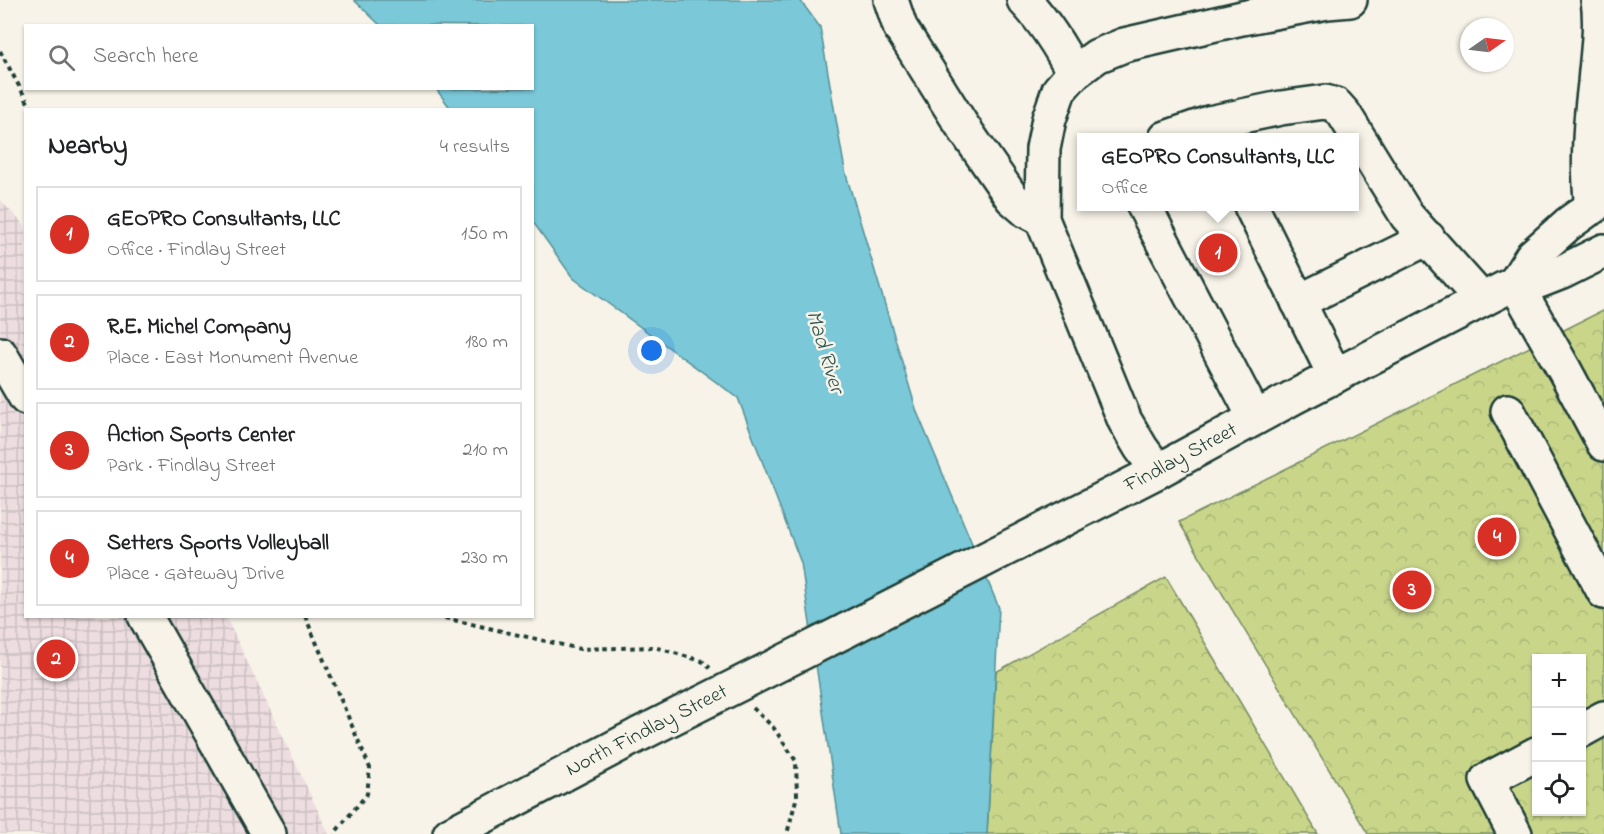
<!DOCTYPE html>
<meta charset="utf-8">
<style>
body{margin:0;font-family:"Indie Flower",sans-serif;background:#f6f6f6;color:#202124}
.controls{position:absolute;right:18px;bottom:18px;display:grid;overflow:hidden;border-radius:0px;box-shadow:0 2px 4px #0004}
.controls button{width:54px;height:54px;display:grid;place-items:center;padding:0;border:0;border-bottom:2px solid #e0e0e0;background:#fff;color:#202124;font:30px sans-serif}
.compass{position:absolute;left:1460px;top:18px;width:54px;height:54px;border-radius:50%;background:#fff;box-shadow:0 2px 4px #0004;rotate:76deg}
.you{position:absolute;left:652px;top:351px;width:21px;height:21px;margin:-15px;border:4px solid #fff;border-radius:50%;background:#1a73e8;box-shadow:0 0 0 9px #1a73e833}
.badge{display:grid;place-items:center;width:39px;height:39px;border-radius:50%;background:#d93025;color:#fff;font-size:20px;font-weight:700}
.pin{position:absolute;translate:-50% -50%;border:3px solid #fff;box-shadow:0 2px 6px #0006}
.popup{position:absolute;left:1077px;top:133px;width:282px;height:78px;box-sizing:border-box;display:grid;place-content:center;border-radius:0px;background:#fff;filter:drop-shadow(0 2px 4px #0005);font-size:20px;white-space:nowrap;color:#757577}
.popup b{font-size:22px;color:#202124}
.popup::after{content:'';position:absolute;left:50%;top:100%;margin-left:-12px;border:12px solid transparent;border-top-color:#fff}
.list{margin:0;padding:0;list-style:none}
h2{display:flex;justify-content:space-between;align-items:center;height:78px;margin:0;padding:0 24px;font-size:26px}
h2 small{font-size:20px;font-weight:400;color:#757577}
.list li{display:grid;grid-template-columns:39px 1fr auto;gap:18px;align-items:center;box-sizing:border-box;height:96px;margin:0 12px 12px;padding:0 12px;border:2px solid #e0e0e0;border-radius:0px}
.list b{display:block;font-size:22px;white-space:nowrap}
.list p{margin:0;font-size:20px;white-space:nowrap;color:#757577}
.list em{font-size:20px;font-style:normal;color:#757577}
.icon{flex:none;width:33px;height:33px;fill:none;stroke:currentColor;stroke-width:2;stroke-linecap:round;stroke-linejoin:round}
.map{position:relative;flex:none;width:1604px;height:834px;overflow:hidden}
.search{position:absolute;background:#fff;box-shadow:0 2px 4px #0004;left:24px;top:24px;width:510px;height:66px;display:flex;align-items:center;gap:15px;box-sizing:border-box;padding:0 21px;border-radius:0px;color:#757577;font-size:22px}
.panel{position:absolute;background:#fff;box-shadow:0 2px 4px #0004;left:24px;top:108px;width:510px;height:510px;border-radius:0px}
.map>svg:first-child{display:block}
.industrial{fill:url(#industrial-grid)}
.forest{fill:url(#forest-crowns);stroke:#748a5f;stroke-width:1.5;fill-rule:evenodd}
.water{fill:#7ac8d8;stroke:#569096;stroke-width:1.5}
.lines{fill:none;stroke-linecap:round;stroke-linejoin:round}
.minor-casing{stroke:#1f3d34;stroke-width:38}
.major-casing{stroke:#1f3d34;stroke-width:38}
.path{stroke:#1f3d34;stroke-width:4;stroke-dasharray:4.5 4.5;stroke-linecap:butt}
.minor{stroke:#f7f3e8;stroke-width:33}
.major{stroke:#f7f3e8;stroke-width:33}
.major-bridge-casing{stroke:#1f3d34;stroke-width:38;stroke-linecap:butt}
.major-bridge{stroke:#f7f3e8;stroke-width:33}
.labels{text-anchor:middle;dominant-baseline:central;stroke-width:5;stroke-linejoin:round;paint-order:stroke}
.street-label{font-size:21px;fill:#1f3d34;stroke:#f7f3e8}
.water-label{font-size:22px;font-style:italic;fill:#315955;stroke:#f7f3e8}
</style>
<div class="map">
<svg width="1604" height="834" viewBox="0 0 1604 834">
<defs>
<pattern id="industrial-grid" width="8" height="8" patternUnits="userSpaceOnUse" patternTransform="scale(1.5)"><rect width="8" height="8" fill="#eddde0"/><path d="M0 4h8M4 0v8" fill="none" stroke="#cbbfc1"/></pattern>
<pattern id="forest-crowns" width="20" height="18" patternUnits="userSpaceOnUse" patternTransform="scale(1.5)"><rect width="20" height="18" fill="#c9d68a"/><path d="M2 6a3 3 0 1 1 6 0M12 15a3 3 0 1 1 6 0" fill="none" stroke="#acb978"/></pattern>
</defs>
<rect width="100%" height="100%" fill="#f7f3e8"/>
<filter id="ink" filterUnits="userSpaceOnUse"><feTurbulence type="fractalNoise" baseFrequency=".0167" numOctaves="2"/><feDisplacementMap in="SourceGraphic" scale="12" xChannelSelector="R" yChannelSelector="G"/><feConvolveMatrix kernelMatrix="1 2 1 2 8 2 1 2 1" color-interpolation-filters="sRGB"/></filter>
<g filter="url(#ink)">
<polygon class="industrial" points="0,200 25,226 26,616 226,617 329,834 0,834"/>
<g class="forest">
<path d="M1604,310v524h-236l-189,-312zM1536,658h46v154h-46z"/>
<polygon points="1166,577 1318,834 987,834 996,672"/>
</g>
<polygon class="water" points="354,0 800,0 820,27 845,171 917,412 999,608 987,834 841,834 801,563 738,398 573,278 533,222 532,110 451,109 436,89 532,88 532,26 380,25"/>
<g class="lines">
<defs>
<g id="minor">
<polyline points="891,0 900,27 961,124 1012,198 1027,211 1042,219"/>
<path d="M1024,0c21,22 36,46 50,73l-15,17 -10,29 -6,30 -1,70 83,202 16,27 17,23"/>
<polyline points="1074,73 1097,56 1124,45 1242,18 1327,2 1350,0"/>
<polyline points="1166,138 1209,123"/>
<polyline points="1216,138 1209,123 1281,108 1325,102 1336,105 1344,114 1407,216 1482,300"/>
<polyline points="1144,206 1255,418"/>
<polyline points="1251,206 1335,376"/>
<path d="M1592,208c-5,-40 -2,-86 3,-125 2,-28 7,-55 3,-83"/>
<polyline points="1515,283 1565,371 1604,444"/>
<polyline points="1298,302 1428,238"/>
<polyline points="0,354 26,398"/>
<polyline points="1508,411 1604,592"/>
<polyline points="145,616 269,834"/>
<polyline points="1582,730 1604,718"/>
<polyline points="1515,834 1487,780 1536,754"/>
</g>
<g id="major">
<polyline points="1515,283 1532,256 1568,224 1604,198"/>
<path id="s1" d="M845,631l313,-160 136,-74 221,-114 24,-2 23,-9 42,-21"/>
<polyline points="450,834 640,734"/>
</g>
</defs>
<use href="#minor" class="minor-casing"/>
<use href="#major" class="major-casing"/>
<g class="path">
<polyline points="0,51 32,110"/>
<polyline points="305,616 370,768 367,794 334,834"/>
<polyline points="436,616 580,649 654,647 702,661 710,668"/>
<polyline points="753,708 773,727 796,761 797,796 787,834"/>
</g>
<use href="#minor" class="minor"/>
<use href="#major" class="major"/>
<defs>
<polyline id="major-bridge" points="640,734 845,631"/>
</defs>
<use href="#major-bridge" class="major-bridge-casing"/>
<use href="#major-bridge" class="major-bridge"/>
</g>
</g>
<g class="labels">
<g class="street-label">
<text stroke="none"><textPath href="#s1" startOffset="378">Findlay Street</textPath></text>
<text transform="translate(647 731) rotate(-27)">North Findlay Street</text>
</g>
<g class="water-label">
<text transform="translate(824 352) rotate(73)">Mad River</text>
</g>
</g>
</svg>
<div class="controls">
<button>+</button>
<button>−</button>
<button><svg class="icon" aria-label="locate" viewBox="0 0 24 24"><circle cx="12" cy="12" r="6"/><path d="M12 2v4M12 18v4M2 12h4M18 12h4"/></svg></button>
</div>
<svg class="compass" viewBox="-18 -18 36 36"><path d="M0-13l5 13h-10z" fill="#e53935"/><path d="M0 13l5-13h-10z" fill="#757577"/></svg>
<div class="you"></div>
<div class="pin badge" style="left:1218px;top:253px">1</div>
<div class="popup"><b>GEOPRO Consultants, LLC</b>Office</div>
<div class="pin badge" style="left:56px;top:659px">2</div>
<div class="pin badge" style="left:1412px;top:590px">3</div>
<div class="pin badge" style="left:1497px;top:537px">4</div>
<div class="search"><svg class="icon" aria-label="search" viewBox="0 0 24 24"><circle cx="10" cy="10" r="6"/><path d="M15 15l6 6"/></svg>Search here</div>
<section class="panel">
<h2>Nearby<small>4 results</small></h2>
<ul class="list">
<li><span class="badge">1</span><div><b>GEOPRO Consultants, LLC</b><p>Office · Findlay Street</p></div><em>150 m</em></li>
<li><span class="badge">2</span><div><b>R.E. Michel Company</b><p>Place · East Monument Avenue</p></div><em>180 m</em></li>
<li><span class="badge">3</span><div><b>Action Sports Center</b><p>Park · Findlay Street</p></div><em>210 m</em></li>
<li><span class="badge">4</span><div><b>Setters Sports Volleyball</b><p>Place · Gateway Drive</p></div><em>230 m</em></li>
</ul>
</section>
</div>
